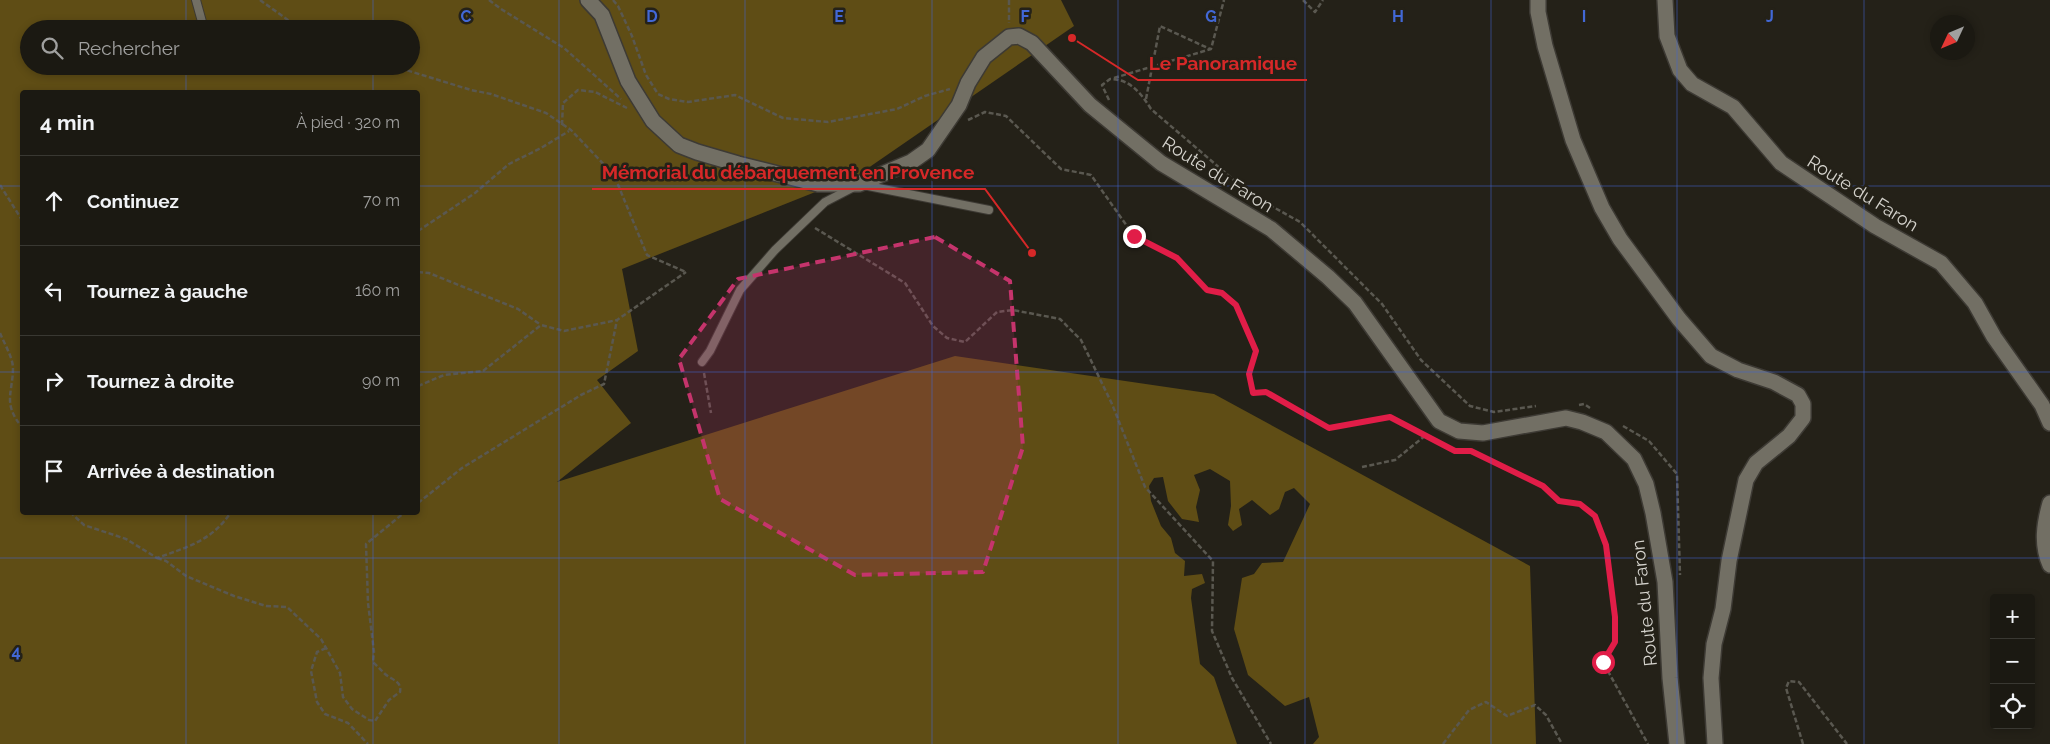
<!DOCTYPE html>
<html lang="fr">
<meta charset="utf-8">
<style>
body{margin:0;font-family:Raleway,sans-serif;background:#282620;color:#f1f3f6}
.controls{position:absolute;right:15px;bottom:15px;display:grid;overflow:hidden;border-radius:5px;box-shadow:0 2px 8px #0003}
.controls button{width:45px;height:45px;display:grid;place-items:center;padding:0;border:0;border-bottom:1px solid #393832;background:#1b1912;color:#f1f3f6;font:25px sans-serif}
.compass{position:absolute;left:1930px;top:15px;width:45px;height:45px;border-radius:50%;background:#1b1912;box-shadow:0 2px 8px #0003;rotate:226deg}
.stop{position:absolute;width:15px;height:15px;margin:-11px;border:4px solid #e11d48;border-radius:50%;background:#fff}
.stop.end{background:#e11d48;border-color:#fff;box-shadow:0 1px 5px #0008}
.list{margin:0;padding:0;list-style:none}
h2{display:flex;justify-content:space-between;align-items:center;height:65px;margin:0;padding:0 20px;font-size:21px}
h2 small{font-size:16px;font-weight:400;color:#a0a09f}
.list li{display:grid;grid-template-columns:32px 1fr auto;gap:15px;align-items:center;box-sizing:border-box;height:90px;padding:0 20px;border-top:1px solid #393832}
.list b{display:block;font-size:19px;white-space:nowrap}
.list em{font-size:16px;font-style:normal;color:#a0a09f}
.icon{flex:none;width:28px;height:28px;fill:none;stroke:currentColor;stroke-width:2;stroke-linecap:round;stroke-linejoin:round}
.map{position:relative;flex:none;width:2050px;height:744px;overflow:hidden}
.search{position:absolute;background:#1b1912;box-shadow:0 2px 8px #0003;left:20px;top:20px;width:400px;height:55px;display:flex;align-items:center;gap:12px;box-sizing:border-box;padding:0 18px;border-radius:28px;color:#a0a09f;font-size:19px}
.panel{position:absolute;background:#1b1912;box-shadow:0 2px 8px #0003;left:20px;top:90px;width:400px;height:425px;border-radius:5px}
.map>svg:first-child{display:block}
.forest{fill:#5f4d15;fill-rule:evenodd}
.lines{fill:none;stroke-linecap:round;stroke-linejoin:round}
.lane-casing{stroke:#3d3a34;stroke-width:10}
.street-casing{stroke:#3d3a34;stroke-width:18}
.path{stroke:#5a5850;stroke-width:2.5;stroke-dasharray:5 2.5;stroke-linecap:butt}
.lane{stroke:#726f64;stroke-width:8}
.street{stroke:#726f64;stroke-width:15}
.route{stroke:#e11d48;stroke-width:6}
.marked{fill:#c5346c;fill-opacity:0.2;stroke:#c5346c;stroke-width:4;stroke-dasharray:10 6;stroke-linejoin:round}
.grid{fill:none;stroke:#4268d6;stroke-width:1;stroke-opacity:0.55}
.labels{text-anchor:middle;dominant-baseline:central;stroke-width:5;stroke-linejoin:round;paint-order:stroke}
.street-label{font-size:18px;fill:#d4d2cc;stroke:#242118}
.grid-label{font-size:16px;text-anchor:middle;font-weight:bold;fill:#4268d6;stroke:#242118;stroke-width:5;stroke-linejoin:round;paint-order:stroke}
.leader{fill:none;stroke:#d62828;stroke-width:2}
.callout-dot{fill:#d62828;stroke:#242118;stroke-width:2}
.callout-label{font-size:19px;text-anchor:middle;font-weight:bold;fill:#d62828;stroke:#242118;stroke-width:5;stroke-linejoin:round;paint-order:stroke}
</style>
<div class="map">
<svg width="2050" height="744" viewBox="0 0 2050 744">
<rect width="100%" height="100%" fill="#242118"/>
<path class="forest" d="M0,0h1061l13,26 -216,149 -236,94 16,82 -41,29 34,43 -74,59 398,-126 259,38 316,172 6,178h-223l6,-7 -10,-40 -24,9 -37,-31 -14,-46 8,-51 12,-4 8,-11 21,-1 27,-58 -16,-16 -9,4 -6,17 -9,6 -18,-15 -13,9 3,16 -9,6 -5,-6 3,-19 -1,-25 -20,-12 -16,6 6,15 -4,17 3,15 -17,-3 -14,-18 -5,-24 -9,1 -5,8 2,15 10,25 10,12 4,15 10,8 -1,15 18,-2 3,9 -13,6 -1,9 9,66 14,13 23,67h-1237zM29,29h382v37h-382zM22,92h396v420h-396z"/>
<g class="lines">
<defs>
<g id="lane">
<polyline points="196,0 204,29"/>
<polyline points="863,185 989,210"/>
<polyline points="702,362 710,351 740,290 775,250 825,202 852,188"/>
</g>
<g id="street">
<polyline points="588,0 602,15 628,81 653,121 679,145 697,152 738,164 818,184 859,184 911,162 928,150 959,105 968,83 984,57 1009,37 1019,36 1032,43 1090,105 1161,163 1271,229 1328,277 1355,303 1439,421 1459,431 1483,433 1566,418 1582,422 1606,432 1634,459 1646,484 1653,513 1665,582 1670,678 1677,744"/>
<polyline points="1538,0 1538,12 1545,46 1573,140 1602,208 1620,239 1679,319 1711,356 1738,370 1774,382 1798,395 1803,404 1803,418 1789,436 1756,463 1746,480 1729,561 1723,609 1714,644 1711,678 1715,744"/>
<polyline points="1665,0 1667,36 1680,70 1692,84 1733,107 1781,163 1875,226 1941,263 1975,303 1994,337 2042,405 2050,423"/>
<path d="M2050,503c-6,21 -9,42 0,62"/>
</g>
</defs>
<use href="#lane" class="lane-casing"/>
<use href="#street" class="street-casing"/>
<g class="path">
<polyline points="260,0 288,20 305,29"/>
<polyline points="489,0 501,9 564,48 621,99"/>
<polyline points="613,0 618,6 632,36 646,75 658,94 669,99 688,102 735,95 783,118 828,122 897,109 925,96 950,89"/>
<polyline points="1009,0 1009,23"/>
<polyline points="1303,0 1315,12 1323,0"/>
<polyline points="393,66 471,90 491,94 546,113 571,130 614,175 647,255 686,272"/>
<polyline points="1114,78 1211,49 1224,0"/>
<polyline points="1146,99 1160,26 1210,49"/>
<path d="M1109,100l-7,-15 8,-6c20,0 31,14 41,30l99,85 50,28 82,82 39,56 49,46 24,6 42,-6"/>
<polyline points="968,120 985,112 1006,116 1061,169 1091,175 1134,236 1177,258 1207,290 1222,293 1236,305 1256,351 1249,374 1253,393 1266,392 1329,428 1390,417 1455,451 1471,451 1543,486 1559,501 1580,504 1595,516 1606,545 1615,617 1615,642 1603,662 1648,744"/>
<polyline points="562,125 563,103 578,90 595,92 627,108"/>
<polyline points="0,185 22,220"/>
<polyline points="815,228 905,283 933,326 947,338 965,342 997,312 1013,310 1060,319 1081,340 1112,404 1145,487 1213,561 1212,631 1232,678 1271,744"/>
<polyline points="418,231 475,193 509,164 541,148 569,131"/>
<polyline points="418,272 429,273 518,309 541,325"/>
<path d="M0,333c4,10 12,23 13,34 0,26 -11,36 9,60"/>
<polyline points="704,373 711,413"/>
<polyline points="418,386 444,375 483,371 541,325 564,331 617,320 686,272"/>
<polyline points="1579,405 1584,404 1590,408"/>
<polyline points="1623,426 1649,441 1677,474 1680,575"/>
<polyline points="1362,467 1395,460 1426,435"/>
<polyline points="418,503 462,468 581,395 604,384 617,320"/>
<path d="M70,512l14,13 42,14 31,19c30,-11 55,-17 74,-46"/>
<path d="M157,558l9,3 20,15 48,20 32,10 21,1 34,32 19,34 3,24 9,12 17,11 6,1 14,-21 11,-8c2,-11 -8,-12 -15,-18 -4,-4 -8,-8 -12,-12l1,-10 -6,-49 -2,-59 39,-32"/>
<polyline points="326,648 317,652 311,671 317,702 325,714 348,723 368,744"/>
<polyline points="1443,744 1469,710 1486,702 1507,716 1535,705 1546,715 1562,744"/>
<polyline points="1803,744 1786,688 1789,681 1799,682 1847,744"/>
</g>
<use href="#lane" class="lane"/>
<use href="#street" class="street"/>
</g>
<g class="lines">
<polyline class="route" points="1134,236 1177,258 1207,290 1222,293 1236,305 1256,351 1249,374 1253,393 1266,392 1329,428 1390,417 1455,451 1471,451 1543,486 1559,501 1580,504 1595,516 1606,545 1615,617 1615,642 1603,662"/>
</g>
<path class="marked" d="M935,237l75,44 13,166 -40,125 -128,3 -135,-76 -41,-140 59,-80z"/>
<path class="grid" d="M186,0v29M373,0v29M559,0v744M745,0v744M932,0v744M1118,0v744M1305,0v744M1491,0v744M1677,0v744M1864,0v744M186,66v26M373,66v26M0,186h22M418,186h1632M0,372h22M418,372h1632M186,512v232M373,512v232M0,558h2050"/>
<g class="labels">
<g class="street-label">
<text transform="translate(1218 174) rotate(32)">Route du Faron</text>
<text transform="translate(1863 193) rotate(32)">Route du Faron</text>
<text transform="translate(1644 603) rotate(-96)">Route du Faron</text>
</g>
</g>
<g class="grid-label">
<text x="466" y="22">C</text>
<text x="652" y="22">D</text>
<text x="839" y="22">E</text>
<text x="1025" y="22">F</text>
<text x="1211" y="22">G</text>
<text x="1398" y="22">H</text>
<text x="1584" y="22">I</text>
<text x="1770" y="22">J</text>
<text x="16" y="657">4</text>
</g>
<path class="leader" d="M1072 38L1138 80H1307M1032 253L985 189H592"/>
<g class="callout-dot">
<circle cx="1072" cy="38" r="5"/>
<circle cx="1032" cy="253" r="5"/>
</g>
<g class="callout-label">
<text x="1223" y="70">Le Panoramique</text>
<text x="788" y="179">Mémorial du débarquement en Provence</text>
</g>
</svg>
<div class="controls">
<button>+</button>
<button>−</button>
<button><svg class="icon" aria-label="locate" viewBox="0 0 24 24"><circle cx="12" cy="12" r="6"/><path d="M12 2v4M12 18v4M2 12h4M18 12h4"/></svg></button>
</div>
<svg class="compass" viewBox="-18 -18 36 36"><path d="M0-13l5 13h-10z" fill="#e53935"/><path d="M0 13l5-13h-10z" fill="#a0a09f"/></svg>
<div class="stop" style="left:1603px;top:662px"></div>
<div class="stop end" style="left:1134px;top:236px"></div>
<div class="search"><svg class="icon" aria-label="search" viewBox="0 0 24 24"><circle cx="10" cy="10" r="6"/><path d="M15 15l6 6"/></svg>Rechercher</div>
<section class="panel">
<h2>4 min<small>À pied · 320 m</small></h2>
<ul class="list">
<li><svg class="icon" aria-label="ahead" viewBox="0 0 24 24"><path d="M12 20V5M6 11l6-6 6 6"/></svg><div><b>Continuez</b></div><em>70 m</em></li>
<li><svg class="icon" aria-label="left" viewBox="0 0 24 24"><path d="M17 20v-9H6M10 6l-5 5 5 5"/></svg><div><b>Tournez à gauche</b></div><em>160 m</em></li>
<li><svg class="icon" aria-label="right" viewBox="0 0 24 24"><path d="M7 20v-9h11M14 6l5 5-5 5"/></svg><div><b>Tournez à droite</b></div><em>90 m</em></li>
<li><svg class="icon" aria-label="arrive" viewBox="0 0 24 24"><path d="M6 21V4h12l-3 4 3 4H6"/></svg><div><b>Arrivée à destination</b></div></li>
</ul>
</section>
</div>
